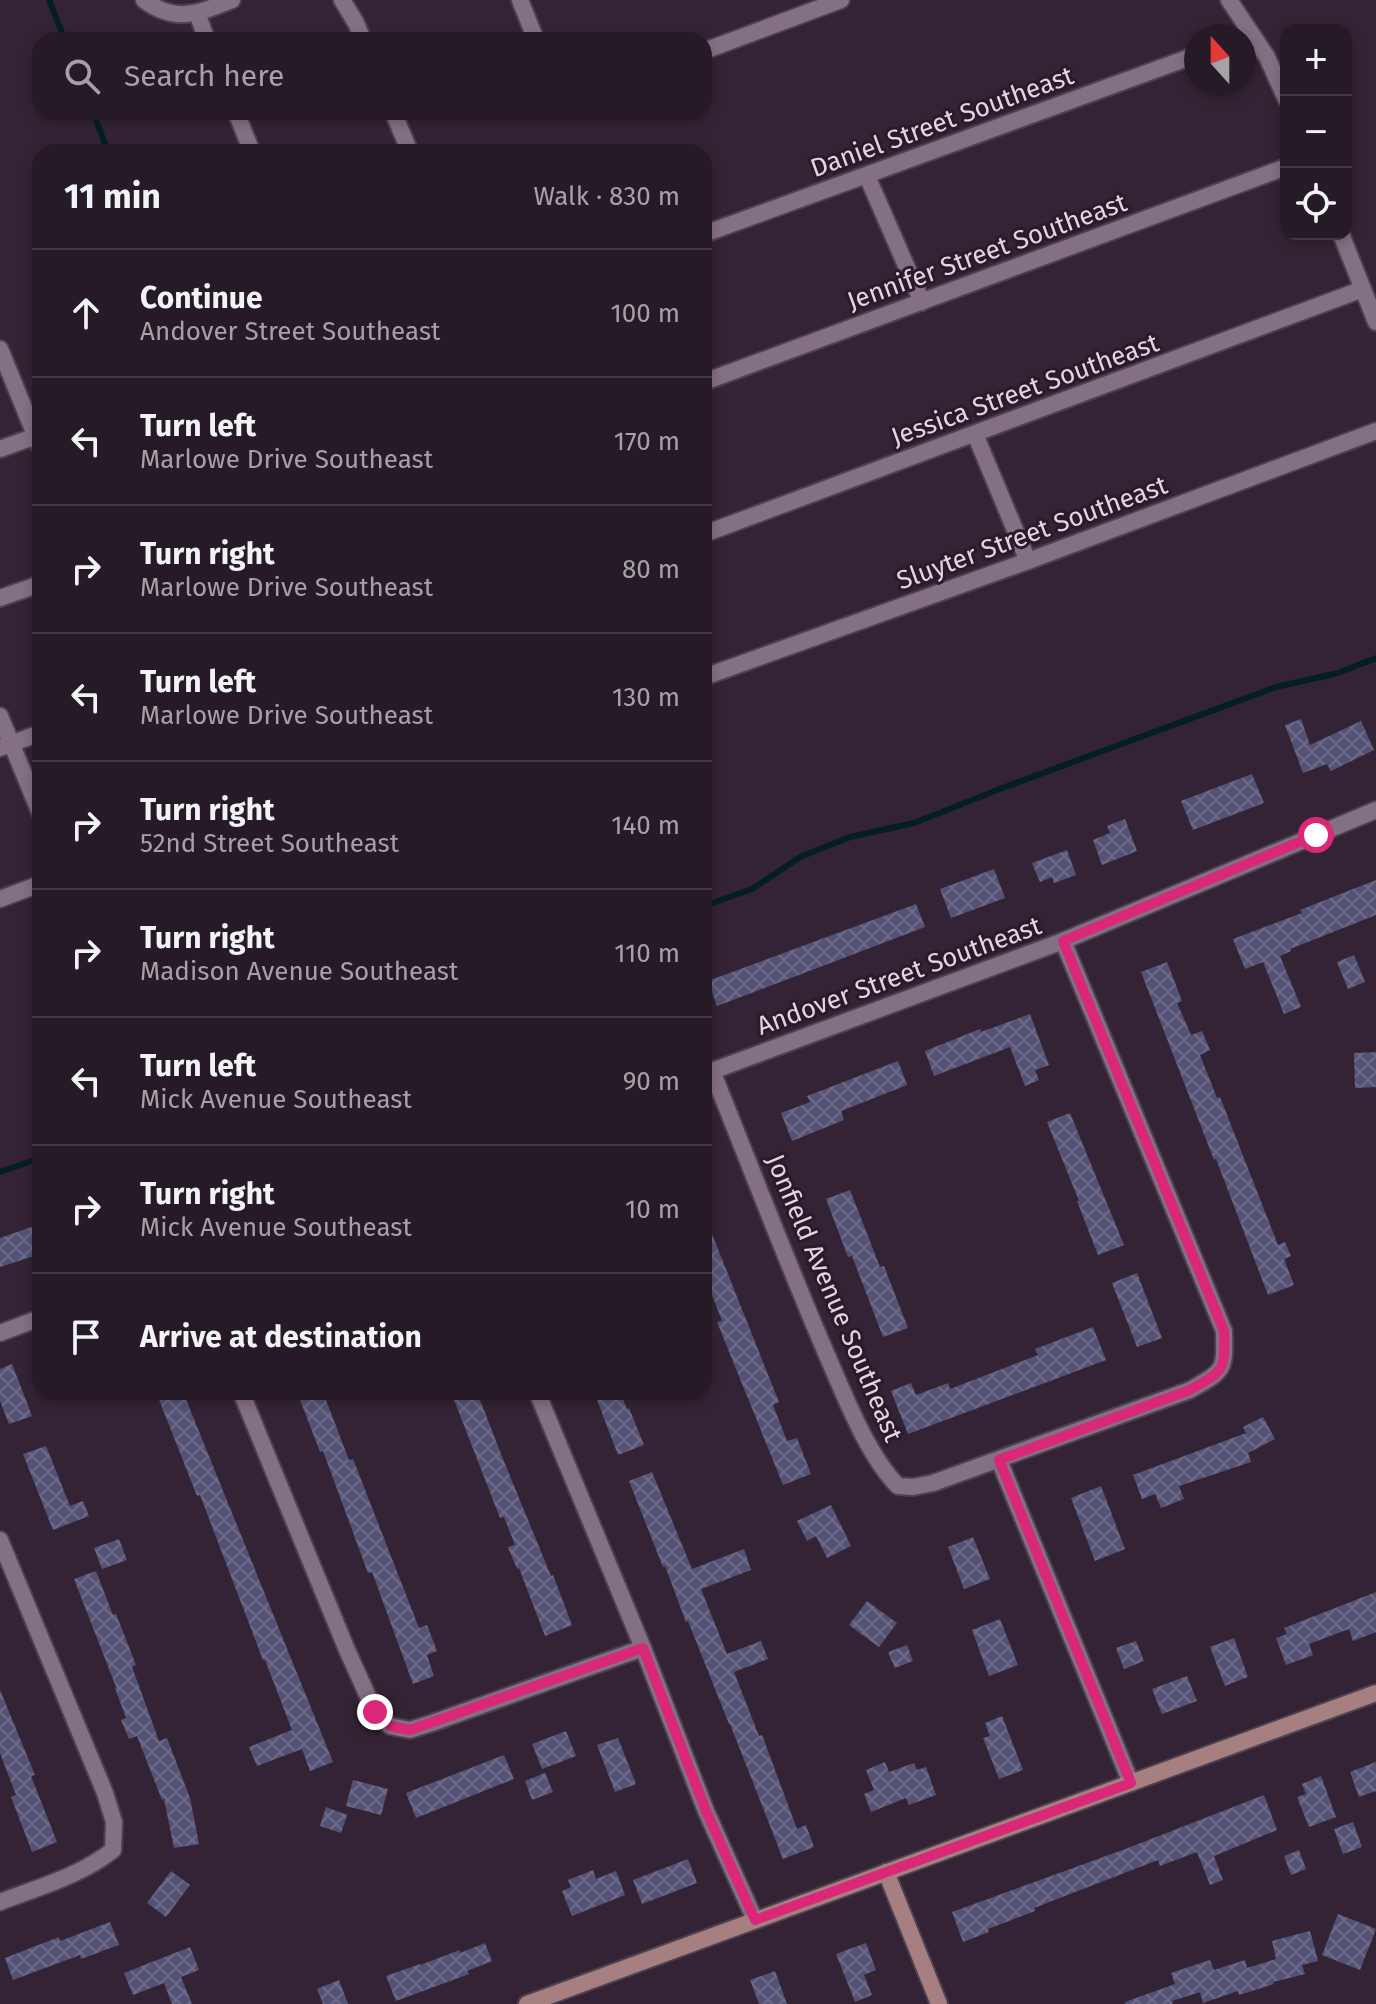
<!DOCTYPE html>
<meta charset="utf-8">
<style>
body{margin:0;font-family:"Fira Sans",sans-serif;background:#332733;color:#f1f3f6}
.controls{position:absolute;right:24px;top:24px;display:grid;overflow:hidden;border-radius:16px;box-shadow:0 4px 12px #0003}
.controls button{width:72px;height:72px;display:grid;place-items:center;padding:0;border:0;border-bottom:2px solid #433844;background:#271a27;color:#f1f3f6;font:40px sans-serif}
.compass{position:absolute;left:1184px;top:24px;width:72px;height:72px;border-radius:50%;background:#271a27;box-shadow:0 4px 12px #0003;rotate:339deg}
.stop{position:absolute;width:24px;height:24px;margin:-18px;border:6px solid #db2777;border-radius:50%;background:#fff}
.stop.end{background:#db2777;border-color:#fff;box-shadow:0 2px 8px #0008}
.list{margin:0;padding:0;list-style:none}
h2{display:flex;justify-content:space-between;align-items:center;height:104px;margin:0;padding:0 32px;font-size:34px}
h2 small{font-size:26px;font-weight:400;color:#a4a1a7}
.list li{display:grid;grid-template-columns:52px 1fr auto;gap:24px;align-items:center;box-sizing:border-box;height:128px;padding:0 32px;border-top:2px solid #433844}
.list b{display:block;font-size:30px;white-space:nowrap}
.list p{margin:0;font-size:26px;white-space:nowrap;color:#a4a1a7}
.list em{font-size:26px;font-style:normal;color:#a4a1a7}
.icon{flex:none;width:44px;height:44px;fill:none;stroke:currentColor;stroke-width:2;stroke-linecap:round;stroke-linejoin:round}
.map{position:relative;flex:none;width:1376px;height:2004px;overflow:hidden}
.search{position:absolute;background:#271a27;box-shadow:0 4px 12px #0003;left:32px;top:32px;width:680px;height:88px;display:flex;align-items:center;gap:20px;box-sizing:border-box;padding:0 28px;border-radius:24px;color:#a4a1a7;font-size:30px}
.panel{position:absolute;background:#271a27;box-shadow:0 4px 12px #0003;left:32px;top:144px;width:680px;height:1256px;border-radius:24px}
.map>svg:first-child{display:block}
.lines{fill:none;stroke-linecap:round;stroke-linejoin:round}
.stream{stroke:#041e25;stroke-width:6}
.building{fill:url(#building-cross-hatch)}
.street-casing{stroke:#4e414f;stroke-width:20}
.secondary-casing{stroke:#4e414f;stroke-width:20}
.street{stroke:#847084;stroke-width:16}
.secondary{stroke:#a68081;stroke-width:16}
.route{stroke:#db2777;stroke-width:10}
.labels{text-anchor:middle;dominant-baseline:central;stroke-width:6;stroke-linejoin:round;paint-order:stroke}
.street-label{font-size:26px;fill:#e1d6e1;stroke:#2a1a2a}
</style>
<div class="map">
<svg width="1376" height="2004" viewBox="0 0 1376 2004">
<defs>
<pattern id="building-cross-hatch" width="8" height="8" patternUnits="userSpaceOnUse" patternTransform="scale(2)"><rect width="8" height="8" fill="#545376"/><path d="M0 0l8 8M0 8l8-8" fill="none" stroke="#6c6b89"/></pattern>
</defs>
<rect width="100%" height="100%" fill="#342334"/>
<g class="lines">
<g class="stream">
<polyline points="49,0 65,40"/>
<polyline points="93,112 108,152"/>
<polyline points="704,906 752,889 800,857 850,837 914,823 1005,787 1276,687 1338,673 1376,658"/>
<polyline points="0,1172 40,1158"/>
</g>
</g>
<g class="building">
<polygon points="1301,719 1310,745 1361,721 1374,750 1331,771 1327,764 1303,773 1285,725"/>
<polygon points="1252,774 1264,803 1193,830 1181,801"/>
<polygon points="1125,819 1137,851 1102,865 1093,840 1110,833 1107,826"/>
<polygon points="1067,850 1076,875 1054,883 1052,877 1040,882 1032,863"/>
<polygon points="994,869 1005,898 951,918 940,889"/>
<polygon points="1376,880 1376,915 1290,949 1291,951 1280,956 1301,1007 1284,1014 1263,962 1245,969 1233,939 1302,913 1300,910"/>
<polygon points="916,904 925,927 717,1006 708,981"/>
<polygon points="1354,955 1365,982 1348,989 1337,962"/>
<polygon points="1167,962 1182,1001 1177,1003 1191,1035 1202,1031 1210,1050 1200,1055 1217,1098 1220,1097 1278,1245 1285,1242 1291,1256 1284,1259 1294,1285 1268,1295 1216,1159 1214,1160 1141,972"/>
<polygon points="1030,1014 1049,1065 1035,1070 1039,1080 1025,1086 1010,1047 934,1076 925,1051 980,1029 981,1032"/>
<polygon points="1376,1052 1376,1087 1355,1088 1354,1053"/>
<polygon points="898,1061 907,1085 841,1111 844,1120 792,1141 781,1113 810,1102 807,1096"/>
<polygon points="1070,1113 1124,1245 1098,1255 1077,1201 1079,1201 1047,1122"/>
<polygon points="850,1190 880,1267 884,1266 908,1328 883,1337 852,1256 848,1257 826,1199"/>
<polygon points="704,1214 779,1402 773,1405 787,1441 797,1438 811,1474 783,1485 717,1322 722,1321 704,1274"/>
<polygon points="40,1224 40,1254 0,1267 0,1238"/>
<polygon points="1137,1273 1162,1338 1137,1347 1112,1283"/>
<polygon points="1093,1327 1106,1360 908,1434 891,1391 911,1383 916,1395 948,1383 950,1389 1038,1355 1035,1349"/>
<polygon points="12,1364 32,1416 9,1424 0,1401 0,1369"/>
<polygon points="156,1392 183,1392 333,1762 310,1771 302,1749 257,1766 249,1747 292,1730 265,1660 263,1660 200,1495 197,1496"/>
<polygon points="297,1392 323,1392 349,1460 353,1459 419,1628 427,1625 437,1651 427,1655 434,1676 413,1684 372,1572 368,1573 323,1451 320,1452"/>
<polygon points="451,1392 477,1392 503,1459 551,1576 553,1575 572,1625 545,1636 519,1568 517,1569 508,1547 515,1545 504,1517 500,1518"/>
<polygon points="594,1392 620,1392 627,1409 629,1408 644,1445 618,1455"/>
<polygon points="1263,1417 1275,1439 1248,1453 1251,1462 1179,1486 1184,1499 1161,1508 1155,1494 1142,1499 1133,1475 1246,1433 1243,1427"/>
<polygon points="46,1446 70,1506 83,1501 89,1516 53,1530 23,1454"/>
<polygon points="652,1472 692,1569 744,1549 751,1570 701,1589 727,1654 761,1641 768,1659 734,1672 759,1736 762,1735 797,1829 806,1825 814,1847 783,1859 730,1724 729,1724 688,1621 686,1622 665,1566 663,1567 629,1481"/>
<polygon points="1101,1486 1125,1549 1095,1561 1071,1498"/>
<polygon points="831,1505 851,1546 827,1558 816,1536 807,1541 797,1521"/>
<polygon points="973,1537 990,1579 964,1589 948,1547"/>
<polygon points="119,1539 127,1560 102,1569 94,1548"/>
<polygon points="96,1571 113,1615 116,1614 136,1665 132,1667 159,1741 167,1738 190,1798 199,1844 174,1848 164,1799 162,1800 137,1736 129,1739 121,1720 126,1718 115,1688 116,1687 74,1579"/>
<polygon points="1376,1592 1376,1632 1353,1641 1349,1629 1309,1644 1313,1655 1286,1665 1276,1638 1287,1634 1284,1628"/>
<polygon points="867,1601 897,1623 879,1647 849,1625"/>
<polygon points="1000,1619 1018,1665 989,1676 972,1630"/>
<polygon points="1234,1638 1248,1677 1225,1686 1210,1647"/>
<polygon points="1136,1641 1144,1661 1124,1669 1116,1648"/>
<polygon points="907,1645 913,1661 895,1668 888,1652"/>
<polygon points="1187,1676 1197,1701 1162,1714 1152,1689"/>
<polygon points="0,1690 35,1775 31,1776 57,1842 32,1852 11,1797 16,1795 0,1753"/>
<polygon points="1002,1716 1023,1770 999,1779 983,1738 990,1736 985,1723"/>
<polygon points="566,1731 576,1756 542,1769 532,1744"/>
<polygon points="618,1738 636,1784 615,1792 597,1745"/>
<polygon points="504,1755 514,1779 416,1818 406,1793"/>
<polygon points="885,1762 889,1772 914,1763 917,1770 926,1767 936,1795 909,1805 906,1798 871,1812 864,1794 874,1790 866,1770"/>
<polygon points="1376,1762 1376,1791 1359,1797 1350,1772"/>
<polygon points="545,1773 553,1792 532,1800 525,1781"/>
<polygon points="1321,1776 1336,1817 1309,1827 1297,1797 1306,1794 1302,1784"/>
<polygon points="353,1780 388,1789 381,1815 346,1806"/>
<polygon points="1264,1795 1277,1830 1214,1856 1223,1880 1210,1885 1197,1852 1160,1866 1158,1860 1034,1908 1035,1911 988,1929 989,1932 963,1942 952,1912 1128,1848"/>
<polygon points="326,1807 347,1815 341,1833 320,1826"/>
<polygon points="1353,1822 1362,1847 1343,1854 1334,1829"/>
<polygon points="1299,1850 1306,1869 1291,1875 1284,1856"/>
<polygon points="688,1859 697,1883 642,1904 633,1880"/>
<polygon points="593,1870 596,1879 616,1871 625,1895 572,1916 562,1891 571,1887 568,1880"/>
<polygon points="171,1871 190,1885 166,1917 147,1903"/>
<polygon points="1338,1914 1376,1929 1360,1970 1322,1955"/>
<polygon points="110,1922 119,1945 81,1959 80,1955 13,1980 5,1958 59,1937 60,1941"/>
<polygon points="1310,1931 1318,1961 1302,1965 1305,1974 1273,1982 1274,1984 1239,1995 1238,1991 1203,2003 1200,1992 1172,2001 1173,2004 1125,2004 1125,2002 1175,1984 1171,1973 1210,1960 1214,1970 1245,1960 1247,1968 1276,1959 1272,1941"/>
<polygon points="485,1943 492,1961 467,1971 469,1974 396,2001 386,1976 420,1964 420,1965 460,1950 460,1953"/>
<polygon points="866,1943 876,1970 864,1975 872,1995 855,2002 836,1954"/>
<polygon points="190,1947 199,1970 181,1977 192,2004 172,2004 164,1983 133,1995 124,1973"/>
<polygon points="775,1971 787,2004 759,2004 750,1980"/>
<polygon points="339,1980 348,2004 323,2004 317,1989"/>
</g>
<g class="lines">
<defs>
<g id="street">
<path d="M144,0c32,24 55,13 88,0"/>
<polyline points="342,0 356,23 363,40"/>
<polyline points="520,0 536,40"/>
<polyline points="1229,0 1267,57 1286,99"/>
<polyline points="197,13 207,40"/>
<polyline points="704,51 841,0"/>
<polyline points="236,112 252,152"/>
<polyline points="393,112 410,152"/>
<polyline points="867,176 922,302"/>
<polyline points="704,234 1196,55"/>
<polyline points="1341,234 1376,322"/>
<polyline points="0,349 40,447"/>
<polyline points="704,382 1286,167"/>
<polyline points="975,434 1028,561"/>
<polyline points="0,449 36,436"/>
<polyline points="704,534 1363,289"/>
<polyline points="0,598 40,584"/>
<polyline points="704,677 1028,561 1376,431"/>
<polyline points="0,716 40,813"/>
<polyline points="0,748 40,733"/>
<polyline points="0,899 40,884"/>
<path d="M712,1071c38,94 74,189 114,282 18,41 41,102 72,133l15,1 20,-4 257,-93c35,-20 35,-19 34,-59l-161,-390"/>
<polyline points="704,1074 1063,941 1376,810"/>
<polyline points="0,1333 40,1318"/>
<polyline points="241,1392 347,1650 375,1712 390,1726 410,1730 432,1723 643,1648"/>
<polyline points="537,1392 643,1648 706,1811 755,1920"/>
<polyline points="999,1460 1131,1783"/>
<path d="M0,1540l105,253 9,29 -1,28c-33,26 -74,37 -113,52"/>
</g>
<g id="secondary">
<polyline points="886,1872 939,2004"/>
<polyline points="527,2004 1376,1693"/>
</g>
</defs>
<use href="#street" class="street-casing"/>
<use href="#secondary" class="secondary-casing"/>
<use href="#street" class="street"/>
<use href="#secondary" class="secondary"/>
</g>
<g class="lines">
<path class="route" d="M375,1712l15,14 20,4 233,-82 63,163 49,109 376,-137 -132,-323 191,-70c35,-20 35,-19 34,-59l-161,-390 253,-106"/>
</g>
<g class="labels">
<g class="street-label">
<text transform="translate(942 122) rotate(-20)">Daniel Street Southeast</text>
<text transform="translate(987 252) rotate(-20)">Jennifer Street Southeast</text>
<text transform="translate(1025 390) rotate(-20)">Jessica Street Southeast</text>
<text transform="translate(1032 533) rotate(-20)">Sluyter Street Southeast</text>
<text transform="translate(899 976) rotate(-20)">Andover Street Southeast</text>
<text transform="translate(834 1298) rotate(67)">Jonfield Avenue Southeast</text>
</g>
</g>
</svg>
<div class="controls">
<button>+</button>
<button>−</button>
<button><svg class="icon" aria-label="locate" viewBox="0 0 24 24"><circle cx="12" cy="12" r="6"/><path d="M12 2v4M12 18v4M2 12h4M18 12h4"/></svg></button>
</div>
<svg class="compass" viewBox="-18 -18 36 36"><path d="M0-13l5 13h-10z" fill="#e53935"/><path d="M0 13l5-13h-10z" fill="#a4a1a7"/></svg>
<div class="stop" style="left:1316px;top:835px"></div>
<div class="stop end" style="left:375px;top:1712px"></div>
<div class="search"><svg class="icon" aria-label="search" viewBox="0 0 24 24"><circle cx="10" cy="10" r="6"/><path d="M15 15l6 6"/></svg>Search here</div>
<section class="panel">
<h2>11 min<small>Walk · 830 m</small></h2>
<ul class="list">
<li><svg class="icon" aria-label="ahead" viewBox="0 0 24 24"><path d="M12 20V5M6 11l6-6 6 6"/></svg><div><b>Continue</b><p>Andover Street Southeast</p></div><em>100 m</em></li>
<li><svg class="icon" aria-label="left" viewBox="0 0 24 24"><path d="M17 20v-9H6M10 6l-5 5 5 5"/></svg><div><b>Turn left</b><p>Marlowe Drive Southeast</p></div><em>170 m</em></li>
<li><svg class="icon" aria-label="right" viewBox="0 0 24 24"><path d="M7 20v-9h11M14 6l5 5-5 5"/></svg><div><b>Turn right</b><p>Marlowe Drive Southeast</p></div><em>80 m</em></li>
<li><svg class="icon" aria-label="left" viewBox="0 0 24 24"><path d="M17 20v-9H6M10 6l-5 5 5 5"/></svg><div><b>Turn left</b><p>Marlowe Drive Southeast</p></div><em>130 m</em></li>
<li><svg class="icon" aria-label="right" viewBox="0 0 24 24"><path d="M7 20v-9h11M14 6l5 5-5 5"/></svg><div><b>Turn right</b><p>52nd Street Southeast</p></div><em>140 m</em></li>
<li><svg class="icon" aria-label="right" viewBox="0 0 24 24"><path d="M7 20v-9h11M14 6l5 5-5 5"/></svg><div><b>Turn right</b><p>Madison Avenue Southeast</p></div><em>110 m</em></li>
<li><svg class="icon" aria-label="left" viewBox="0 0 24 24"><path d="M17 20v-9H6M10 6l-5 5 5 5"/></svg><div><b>Turn left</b><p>Mick Avenue Southeast</p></div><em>90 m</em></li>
<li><svg class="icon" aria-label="right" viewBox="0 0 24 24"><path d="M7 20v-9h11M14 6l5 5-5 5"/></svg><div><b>Turn right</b><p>Mick Avenue Southeast</p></div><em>10 m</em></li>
<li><svg class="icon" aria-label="arrive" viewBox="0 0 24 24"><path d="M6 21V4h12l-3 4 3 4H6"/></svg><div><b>Arrive at destination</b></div></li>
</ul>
</section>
</div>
